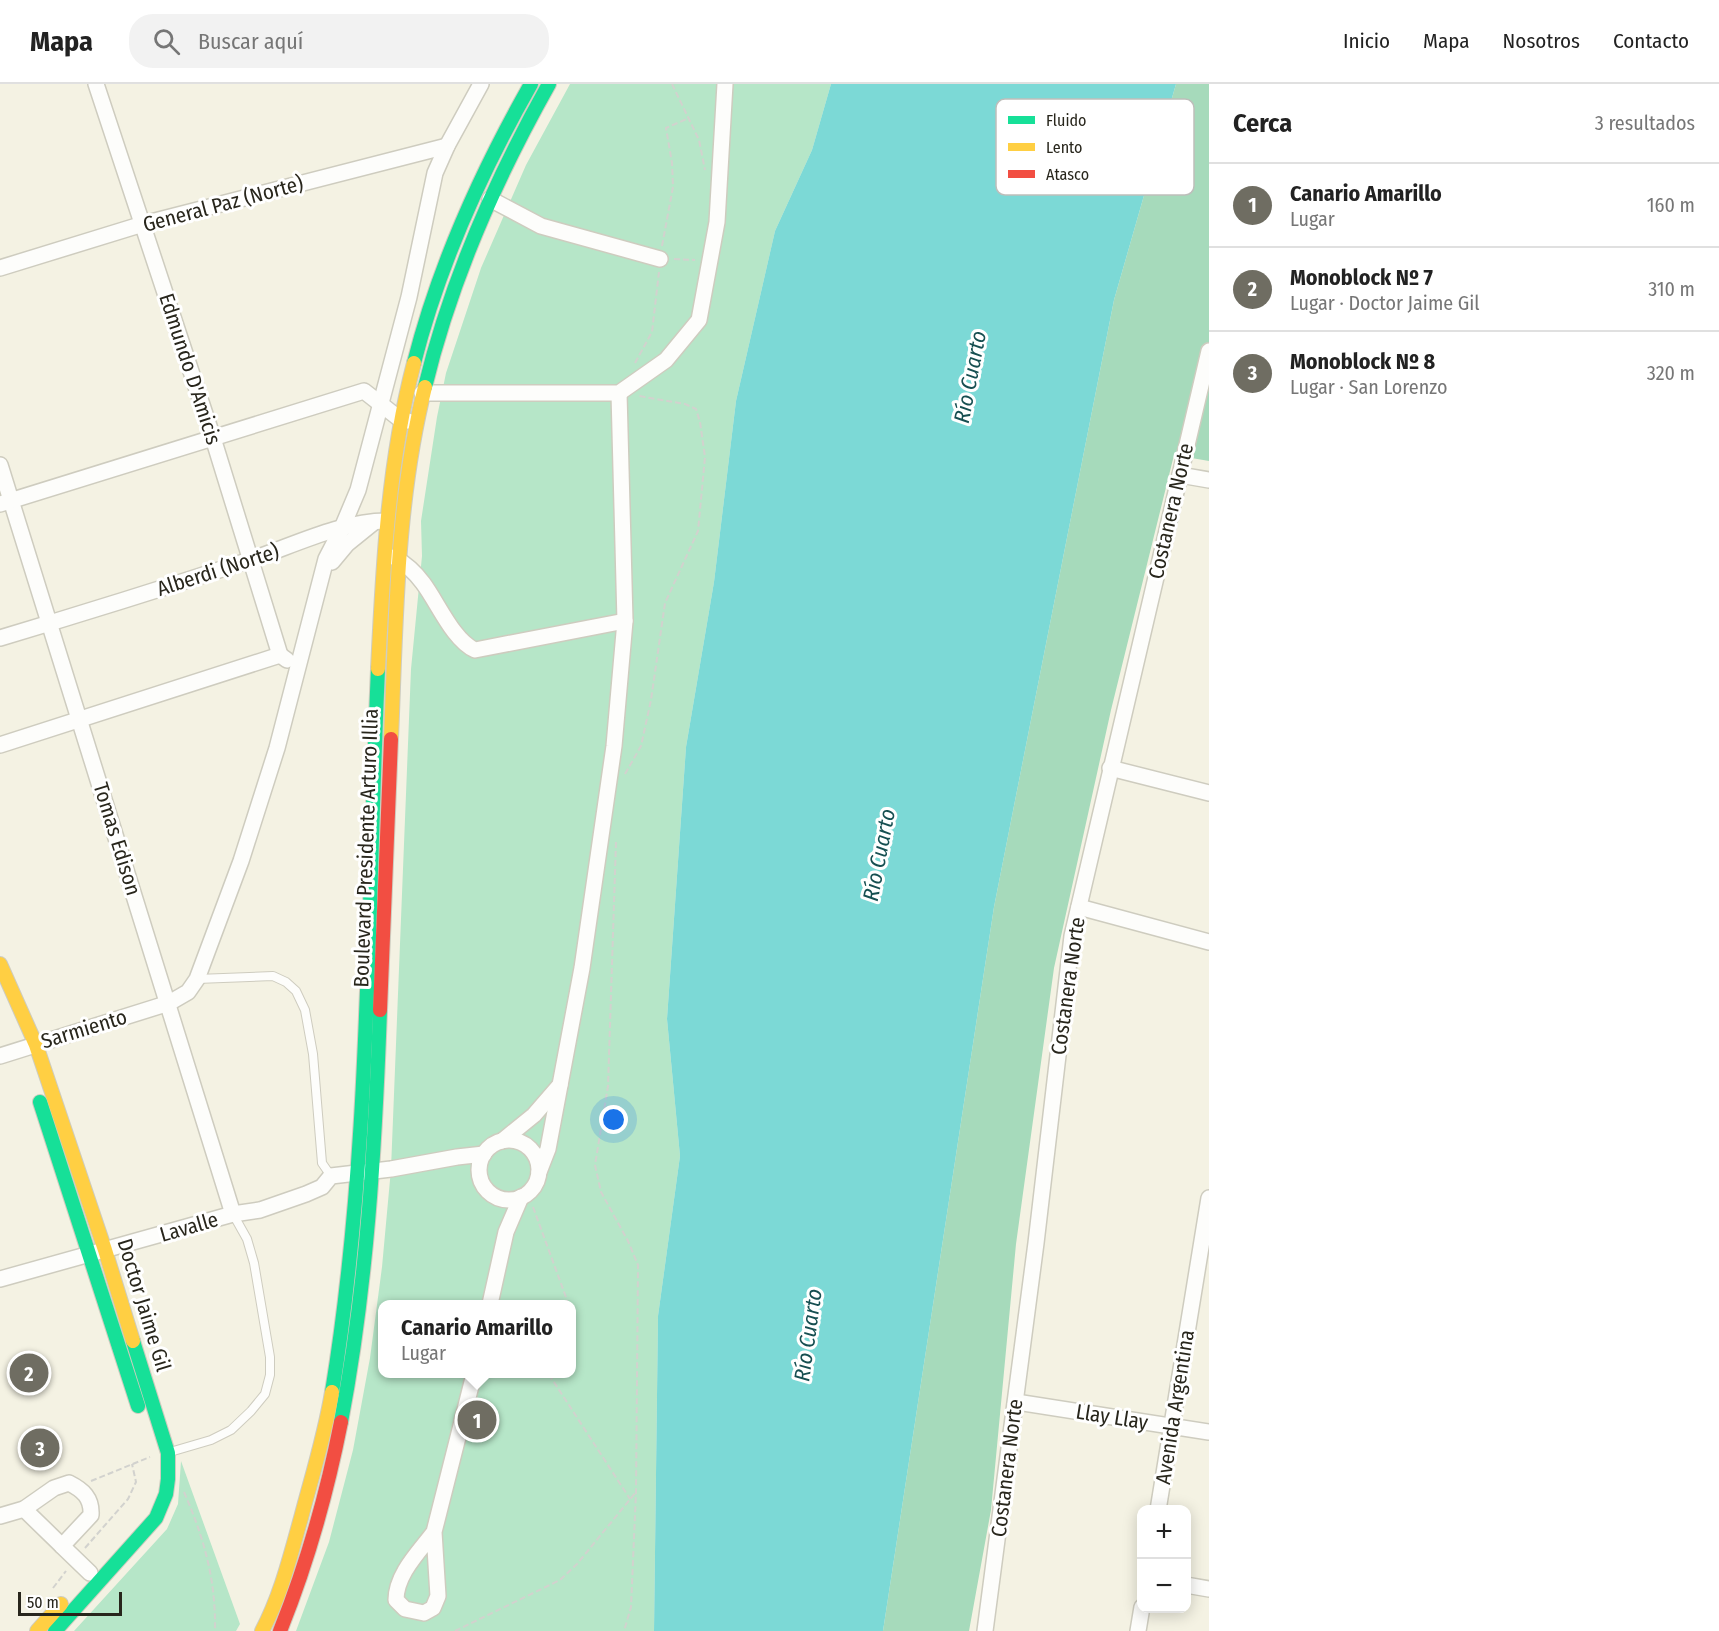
<!DOCTYPE html>
<html lang="es">
<meta charset="utf-8">
<style>
body{margin:0;font-family:"Fira Sans Condensed",sans-serif;background:#f2f2f2;color:#222}
.controls{position:absolute;right:18px;bottom:18px;display:grid;overflow:hidden;border-radius:12px;box-shadow:0 3px 15px #0003}
.controls button{width:54px;height:54px;display:grid;place-items:center;padding:0;border:0;border-bottom:2px solid #e0e0e0;background:#fff;color:#222;font:30px sans-serif}
.scale{position:absolute;left:18px;bottom:15px;width:104px;box-sizing:border-box;padding-left:6px;border:3px solid #28261c;border-top:0;font-size:16px;line-height:21px;white-space:nowrap;color:#28261c;-webkit-text-stroke:4px #fff;paint-order:stroke}
.you{position:absolute;left:614px;top:1036px;width:21px;height:21px;margin:-15px;border:4px solid #fff;border-radius:50%;background:#1a73e8;box-shadow:0 0 0 9px #1a73e833}
.badge{display:grid;place-items:center;width:39px;height:39px;border-radius:50%;background:#6f6d62;color:#fff;font-size:20px;font-weight:700}
.pin{position:absolute;translate:-50% -50%;border:3px solid #fff;box-shadow:0 2px 6px #0006}
.popup{position:absolute;left:378px;top:1216px;width:198px;height:78px;box-sizing:border-box;display:grid;place-content:center;border-radius:12px;background:#fff;filter:drop-shadow(0 2px 4px #0005);font-size:20px;white-space:nowrap;color:#767676}
.popup b{font-size:22px;color:#222}
.popup::after{content:'';position:absolute;left:50%;top:100%;margin-left:-12px;border:12px solid transparent;border-top-color:#fff}
.list{margin:0;padding:0;list-style:none}
h2{display:flex;justify-content:space-between;align-items:center;height:78px;margin:0;padding:0 24px;font-size:26px}
h2 small{font-size:20px;font-weight:400;color:#767676}
.list li{display:grid;grid-template-columns:39px 1fr auto;gap:18px;align-items:center;box-sizing:border-box;height:84px;padding:0 24px;border-top:2px solid #e0e0e0}
.list b{display:block;font-size:22px;white-space:nowrap}
.list p{margin:0;font-size:20px;white-space:nowrap;color:#767676}
.list em{font-size:20px;font-style:normal;color:#767676}
.icon{flex:none;width:33px;height:33px;fill:none;stroke:currentColor;stroke-width:2;stroke-linecap:round;stroke-linejoin:round}
.map{position:relative;flex:none;width:1209px;height:1547px;overflow:hidden}
header{display:flex;align-items:center;gap:36px;box-sizing:border-box;height:84px;padding:0 30px;background:#fff;border-bottom:2px solid #e0e0e0}
header strong{font-size:28px}
nav{display:flex;gap:33px;margin-inline-start:auto;font-size:21px}
.search{width:420px;height:54px;background:#f2f2f2;display:flex;align-items:center;gap:15px;box-sizing:border-box;padding:0 21px;border-radius:24px;color:#767676;font-size:22px}
main{display:flex}
aside{flex:1;background:#fff}
.map>svg:first-child{display:block}
.green{fill:#b6e6c8;fill-rule:evenodd}
.forest{fill:#a6dabb}
.water{fill:#7cd9d6}
.lines{fill:none;stroke-linecap:round;stroke-linejoin:round}
.lane-casing{stroke:#ceccbf;stroke-width:10}
.street-casing{stroke:#ceccbf;stroke-width:18}
.fast-casing{stroke:#ceccbf;stroke-width:16}
.slow-casing{stroke:#ceccbf;stroke-width:16}
.jam-casing{stroke:#ceccbf;stroke-width:16}
.path{stroke:#d2d2ce;stroke-width:2;stroke-dasharray:6 3;stroke-linecap:butt}
.lane{stroke:#fdfdfb;stroke-width:8}
.street{stroke:#fdfdfb;stroke-width:15}
.fast{stroke:#16e098;stroke-width:14}
.slow{stroke:#ffcf43;stroke-width:14}
.jam{stroke:#f24e42;stroke-width:14}
.labels{text-anchor:middle;dominant-baseline:central;stroke-width:6;stroke-linejoin:round;paint-order:stroke}
.street-label{font-size:21px;fill:#28261c;stroke:#fff}
.water-label{font-size:22px;font-style:italic;fill:#164f51;stroke:#fff}
.key{fill:#fff;stroke:#bebebb;stroke-width:1.5}
.key-label{font-size:16px;fill:#28261c}
</style>
<header>
<strong>Mapa</strong>
<div class="search"><svg class="icon" aria-label="search" viewBox="0 0 24 24"><circle cx="10" cy="10" r="6"/><path d="M15 15l6 6"/></svg>Buscar aquí</div>
<nav><a>Inicio</a><a>Mapa</a><a>Nosotros</a><a>Contacto</a></nav>
</header>
<main>
<div class="map">
<svg width="1209" height="1547" viewBox="0 0 1209 1547">
<rect width="100%" height="100%" fill="#f4f2e3"/>
<g class="green">
<path d="M570,0h261l-19,66 -37,81 -39,170 -22,181 -28,165 -19,272 13,137 -22,160 -4,315h-358l33,-89 24,-92 17,-92 12,-91 9,-98 20,-500 11,-113 -1,-35 16,-104 9,-44 35,-105 45,-103zM382,1220h190v70h-190z"/>
<polygon points="181,1377 240,1540 236,1547 74,1547 167,1445 178,1420"/>
</g>
<polygon class="forest" points="1176,0 1209,0 1209,377 1174,371 1111,626 1054,884 1016,1160 991,1426 969,1547 883,1547 994,823 1114,216"/>
<polygon class="water" points="831,0 1176,0 1114,216 994,823 883,1547 654,1547 658,1232 680,1072 667,935 686,663 714,498 736,317 775,147 812,66"/>
<g class="lines">
<defs>
<g id="lane">
<polyline points="197,895 273,892 286,898 296,907 305,926 313,970 322,1079 331,1092"/>
<polyline points="170,1368 211,1356 231,1346 251,1327 265,1310 270,1291 270,1273 254,1179 247,1155 233,1130"/>
</g>
<g id="street">
<polyline points="96,0 213,354 280,571"/>
<polyline points="490,115 541,142 660,175"/>
<polyline points="0,184 143,140 447,62"/>
<polyline points="422,309 619,309 666,276 699,236 717,138 725,0"/>
<polyline points="0,381 233,1130"/>
<polyline points="1180,391 1209,396"/>
<polyline points="0,420 364,307 401,336 408,337"/>
<path d="M394,473c12,7 21,15 29,26 15,20 30,57 52,67l150,-29"/>
<polyline points="332,478 347,460 373,439"/>
<path d="M0,554c84,-25 167,-51 250,-78 42,-14 92,-39 136,-39"/>
<polyline points="0,661 280,571 287,576"/>
<polyline points="1110,684 1209,709"/>
<polyline points="1079,823 1209,858"/>
<polyline points="0,972 169,919 188,908 197,895 241,777 277,664 326,475 342,444 358,406 409,213 435,89 447,62 481,0"/>
<circle cx="509" cy="1086" r="30"/>
<polyline points="502,1057 534,1031 560,1001"/>
<polyline points="539,1088 548,1065 582,884 614,662 625,537 619,309"/>
<polyline points="0,1195 233,1130 260,1126 306,1110 322,1103 331,1092 391,1085 457,1073 484,1070"/>
<polyline points="490,1220 506,1148 521,1113"/>
<polyline points="1016,1318 1209,1348"/>
<polyline points="24,1425 62,1462"/>
<polyline points="1158,1426 1209,1114"/>
<path d="M0,1432l24,-7 30,-21 15,-5c14,7 23,15 22,32l-29,31 28,27"/>
<path d="M434,1448c-15,20 -38,42 -38,68l9,9 19,4 9,-5 5,-12 -4,-64 40,-158"/>
<polyline points="1186,1501 1209,1505"/>
<polyline points="985,1547 1036,1159 1072,852 1209,267"/>
<polyline points="1138,1547 1142,1523"/>
</g>
<g id="fast">
<path d="M414,279c25,-99 67,-191 117,-279"/>
<path d="M425,303c26,-108 70,-207 124,-303"/>
<polyline points="40,1018 138,1322"/>
<path d="M332,1308c39,-238 35,-482 46,-723"/>
<path d="M341,1338c26,-136 34,-273 39,-412"/>
<polyline points="55,1547 156,1434 166,1410 168,1395 168,1369 133,1257"/>
</g>
<g id="slow">
<path d="M378,585c5,-103 10,-206 36,-306"/>
<path d="M391,655c5,-117 5,-237 34,-352"/>
<polyline points="0,880 36,961 105,1166 133,1257"/>
<polyline points="37,1547 61,1520"/>
<path d="M262,1547c19,-36 28,-74 39,-113 11,-42 24,-83 31,-126"/>
</g>
<g id="jam">
<polyline points="380,926 391,655"/>
<path d="M280,1547c27,-67 47,-138 61,-209"/>
</g>
</defs>
<use href="#lane" class="lane-casing"/>
<use href="#street" class="street-casing"/>
<use href="#fast" class="fast-casing"/>
<use href="#slow" class="slow-casing"/>
<use href="#jam" class="jam-casing"/>
<g class="path">
<polyline points="672,0 699,56 705,86"/>
<polyline points="662,162 673,103 672,79 666,44 689,34"/>
<polyline points="674,175 695,176"/>
<polyline points="635,279 652,248 659,188"/>
<polyline points="625,690 641,662 651,616 665,519 698,447 705,373 700,338 696,325 685,320 639,312"/>
<polyline points="616,758 608,1002 595,1081 601,1108 628,1157 638,1181 636,1408 631,1523 624,1547"/>
<polyline points="533,1123 567,1216 566,1220"/>
<polyline points="550,1290 550,1292 630,1415"/>
<polyline points="91,1397 150,1373"/>
<path d="M184,1408c20,46 32,88 31,139"/>
<polyline points="85,1464 128,1415 136,1398 132,1380"/>
<polyline points="53,1504 66,1487"/>
<polyline points="455,1547 560,1496 577,1480 636,1408"/>
</g>
<use href="#lane" class="lane"/>
<use href="#street" class="street"/>
<use href="#fast" class="fast"/>
<use href="#slow" class="slow"/>
<use href="#jam" class="jam"/>
</g>
<g class="labels">
<g class="street-label">
<text transform="translate(223 120) rotate(-15)">General Paz (Norte)</text>
<text transform="translate(190 285) rotate(72)">Edmundo D'Amicis</text>
<text transform="translate(1171 427) rotate(-77)">Costanera Norte</text>
<text transform="translate(218 486) rotate(-18)">Alberdi (Norte)</text>
<text transform="translate(117 755) rotate(73)">Tomas Edison</text>
<text transform="translate(366 764) rotate(-88)">Boulevard Presidente Arturo Illia</text>
<text transform="translate(1068 902) rotate(-82)">Costanera Norte</text>
<text transform="translate(84 945) rotate(-17)">Sarmiento</text>
<text transform="translate(189 1143) rotate(-16)">Lavalle</text>
<text transform="translate(144 1221) rotate(73)">Doctor Jaime Gil</text>
<text transform="translate(1175 1323) rotate(-81)">Avenida Argentina</text>
<text transform="translate(1112 1333) rotate(9)">Llay Llay</text>
<text transform="translate(1007 1384) rotate(-83)">Costanera Norte</text>
</g>
<g class="water-label">
<text transform="translate(970 293) rotate(-79)">Río Cuarto</text>
<text transform="translate(879 771) rotate(-79)">Río Cuarto</text>
<text transform="translate(808 1251) rotate(-82)">Río Cuarto</text>
</g>
</g>
<rect x="996" y="15" width="198" height="96" rx="9" class="key"/>
<rect x="1008" y="32" width="27" height="8" fill="#16e098"/>
<rect x="1008" y="59" width="27" height="8" fill="#ffcf43"/>
<rect x="1008" y="86" width="27" height="8" fill="#f24e42"/>
<g class="key-label">
<text x="1046" y="42">Fluido</text>
<text x="1046" y="69">Lento</text>
<text x="1046" y="96">Atasco</text>
</g>
</svg>
<div class="controls">
<button>+</button>
<button>−</button>
</div>
<div class="scale">50 m</div>
<div class="you"></div>
<div class="pin badge" style="left:477px;top:1336px">1</div>
<div class="popup"><b>Canario Amarillo</b>Lugar</div>
<div class="pin badge" style="left:29px;top:1289px">2</div>
<div class="pin badge" style="left:40px;top:1364px">3</div>
</div>
<aside>
<h2>Cerca<small>3 resultados</small></h2>
<ul class="list">
<li><span class="badge">1</span><div><b>Canario Amarillo</b><p>Lugar</p></div><em>160 m</em></li>
<li><span class="badge">2</span><div><b>Monoblock Nº 7</b><p>Lugar · Doctor Jaime Gil</p></div><em>310 m</em></li>
<li><span class="badge">3</span><div><b>Monoblock Nº 8</b><p>Lugar · San Lorenzo</p></div><em>320 m</em></li>
</ul>
</aside>
</main>
